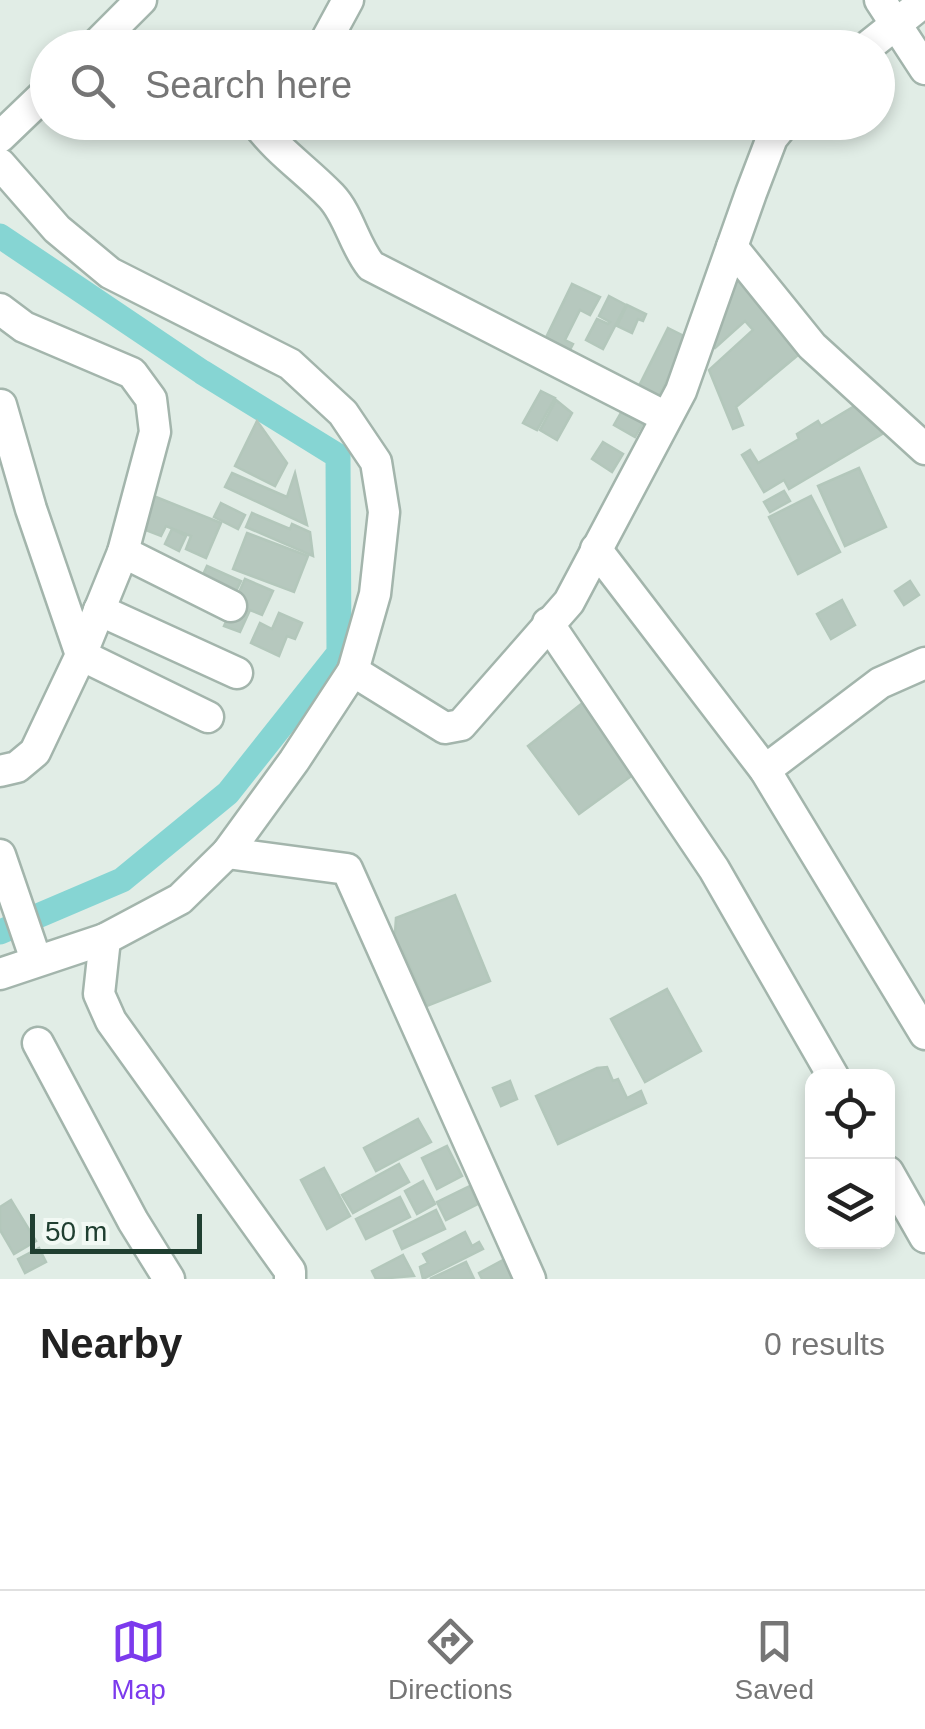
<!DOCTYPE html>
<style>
body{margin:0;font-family:Helvetica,sans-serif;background:#f6f6f6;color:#222}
.controls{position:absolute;right:30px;bottom:30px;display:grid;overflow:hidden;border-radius:20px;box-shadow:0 5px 15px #0003}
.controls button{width:90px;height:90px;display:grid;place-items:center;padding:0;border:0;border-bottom:2px solid #e0e0e0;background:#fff;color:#222;font:50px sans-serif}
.scale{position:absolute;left:30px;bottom:25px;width:172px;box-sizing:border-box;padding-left:10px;border:5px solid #203f31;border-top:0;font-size:28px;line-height:35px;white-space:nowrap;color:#203f31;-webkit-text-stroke:8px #f2f9f4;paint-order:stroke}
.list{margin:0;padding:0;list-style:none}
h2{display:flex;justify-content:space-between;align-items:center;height:130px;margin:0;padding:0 40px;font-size:42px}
h2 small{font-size:32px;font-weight:400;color:#767676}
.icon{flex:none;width:55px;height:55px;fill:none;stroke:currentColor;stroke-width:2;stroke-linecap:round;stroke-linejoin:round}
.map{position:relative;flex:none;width:925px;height:1279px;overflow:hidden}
.search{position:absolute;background:#fff;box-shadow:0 5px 15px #0003;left:30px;right:30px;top:30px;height:110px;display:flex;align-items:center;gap:25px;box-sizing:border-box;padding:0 35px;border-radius:55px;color:#767676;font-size:38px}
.sheet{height:310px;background:#fff}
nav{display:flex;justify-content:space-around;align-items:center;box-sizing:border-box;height:140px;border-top:2px solid #e0e0e0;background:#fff;font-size:28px;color:#767676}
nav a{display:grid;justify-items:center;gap:5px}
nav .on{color:#7c3aed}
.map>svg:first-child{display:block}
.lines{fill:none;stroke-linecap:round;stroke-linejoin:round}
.canal{stroke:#86d5d3;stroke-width:25}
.building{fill:#b6c8be;stroke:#b3c7bb;stroke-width:2.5}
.minor-casing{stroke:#a3b5ac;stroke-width:35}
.minor{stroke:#fff;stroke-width:30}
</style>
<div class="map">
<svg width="925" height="1279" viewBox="0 0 925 1279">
<rect width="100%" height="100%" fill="#e1ede6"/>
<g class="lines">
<polyline class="canal" points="0,236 202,372 338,456 339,653 228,793 122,880 0,932"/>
</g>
<g class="building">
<polygon points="739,271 804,350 736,407 743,425 733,429 709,370 753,330 745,321 715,348 705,337"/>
<polygon points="572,284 600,297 590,315 580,310 565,340 573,344 564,361 540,350"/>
<polygon points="609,296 626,305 603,349 586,340 597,319 608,324 610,322 599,316"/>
<polygon points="627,305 646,314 643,321 638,319 632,333 617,326"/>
<polygon points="668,328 688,338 658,398 638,388"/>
<polygon points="541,391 555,398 537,430 523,423"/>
<polygon points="556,400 572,413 557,440 540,430"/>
<polygon points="863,401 882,434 789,489 784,480 764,492 742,455 750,450 758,463 799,439 797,434 818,421 821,426"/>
<polygon points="626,404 647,416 635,437 614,425"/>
<polygon points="257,421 287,463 275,486 235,466"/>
<polygon points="603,442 623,454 612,472 592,459"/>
<polygon points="859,468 886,527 845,546 818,486"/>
<polygon points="232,473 287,497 295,473 307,525 225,487"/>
<polygon points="784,491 790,501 770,512 764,502"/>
<polygon points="151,495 221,523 206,558 186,549 191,536 166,526 161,536 138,527"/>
<polygon points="811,496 840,552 798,574 769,517"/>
<polygon points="221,503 245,515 238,529 214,517"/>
<polygon points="252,513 290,529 292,524 310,532 313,556 246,527"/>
<polygon points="172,529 186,536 179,551 165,544"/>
<polygon points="247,533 308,556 294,592 233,569"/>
<polygon points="207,566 241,581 230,603 197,588"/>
<polygon points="245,579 273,591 262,615 250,610 240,632 224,626"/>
<polygon points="910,581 919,595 904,605 895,591"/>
<polygon points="842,600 855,625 831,639 817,614"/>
<polygon points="279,613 302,623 295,639 287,636 279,656 251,643 260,623 272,629"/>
<polygon points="590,697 641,769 579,814 528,746"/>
<polygon points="455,895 490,981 427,1006 403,951 391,957 382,935 395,933 396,918"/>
<polygon points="667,989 701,1051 645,1082 611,1019"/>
<polygon points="607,1067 613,1081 618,1079 627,1098 641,1091 646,1103 558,1144 536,1096 597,1068"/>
<polygon points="510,1081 517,1099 501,1106 493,1088"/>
<polygon points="418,1119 431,1142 376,1171 364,1148"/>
<polygon points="447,1146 462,1176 437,1189 422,1158"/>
<polygon points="399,1164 409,1182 353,1213 342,1195"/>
<polygon points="324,1168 350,1216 327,1229 301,1180"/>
<polygon points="423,1181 435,1204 417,1214 405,1191"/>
<polygon points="470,1186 478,1204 446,1220 437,1202"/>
<polygon points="400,1197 410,1217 366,1239 356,1219"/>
<polygon points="11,1200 36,1241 14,1254 0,1230 0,1207"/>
<polygon points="436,1210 445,1229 402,1249 394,1231"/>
<polygon points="465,1232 472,1246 479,1242 483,1249 423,1279 420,1267 428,1263 423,1254"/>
<polygon points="39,1248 46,1262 25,1273 18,1259"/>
<polygon points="403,1255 414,1276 376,1279 372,1271"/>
<polygon points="505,1259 516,1279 482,1279 479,1273"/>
<polygon points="466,1262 474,1279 430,1279"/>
</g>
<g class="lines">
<defs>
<g id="minor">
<polyline points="880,0 925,69"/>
<polyline points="93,48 141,0"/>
<polyline points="322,48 348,0"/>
<polyline points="866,48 925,1"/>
<path d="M256,122c21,29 50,48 75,74 18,19 23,49 40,70l295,151"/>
<polyline points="0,137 48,91"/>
<polyline points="0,164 57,229 110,273 290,364 343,413 376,462 384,512 375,594 353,671 294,761 227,853 180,899 105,939 0,974"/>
<polyline points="732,247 812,346 925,449"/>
<polyline points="0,309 24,327 132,373 151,399 155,432 123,552 81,655 35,752 17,767 0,771"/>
<polyline points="1,405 31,509 81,655 208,717"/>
<polyline points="596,549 765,770 925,1034"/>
<polyline points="123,552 231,606"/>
<polyline points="99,610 237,673"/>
<polyline points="548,623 714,869 833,1076"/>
<polyline points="353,671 445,728 461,725 569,602 681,391 751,193 772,138 785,122"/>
<polyline points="765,770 880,683 925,663"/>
<polyline points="227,853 347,869 530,1279"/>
<polyline points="0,855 36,960"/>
<polyline points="105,939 99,994 111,1021 290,1271 290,1279"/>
<polyline points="38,1043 133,1221 169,1279"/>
<polyline points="888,1172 925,1237"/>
</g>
</defs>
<use href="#minor" class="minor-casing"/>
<use href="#minor" class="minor"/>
</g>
</svg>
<div class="controls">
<button><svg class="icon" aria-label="locate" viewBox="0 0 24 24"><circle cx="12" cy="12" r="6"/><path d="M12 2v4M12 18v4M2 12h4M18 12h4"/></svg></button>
<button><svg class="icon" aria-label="layers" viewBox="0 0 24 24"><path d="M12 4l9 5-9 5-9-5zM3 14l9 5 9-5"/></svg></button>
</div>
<div class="scale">50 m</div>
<div class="search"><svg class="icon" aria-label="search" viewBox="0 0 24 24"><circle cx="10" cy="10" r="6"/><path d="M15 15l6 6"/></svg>Search here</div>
</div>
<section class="sheet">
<h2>Nearby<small>0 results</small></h2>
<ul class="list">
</ul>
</section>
<nav>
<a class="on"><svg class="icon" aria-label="map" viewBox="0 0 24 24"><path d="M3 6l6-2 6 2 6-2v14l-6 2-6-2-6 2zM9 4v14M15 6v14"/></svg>Map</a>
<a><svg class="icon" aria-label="directions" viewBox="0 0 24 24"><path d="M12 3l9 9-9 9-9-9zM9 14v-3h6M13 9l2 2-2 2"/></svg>Directions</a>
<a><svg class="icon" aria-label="saved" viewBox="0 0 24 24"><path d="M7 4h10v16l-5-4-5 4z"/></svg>Saved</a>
</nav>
